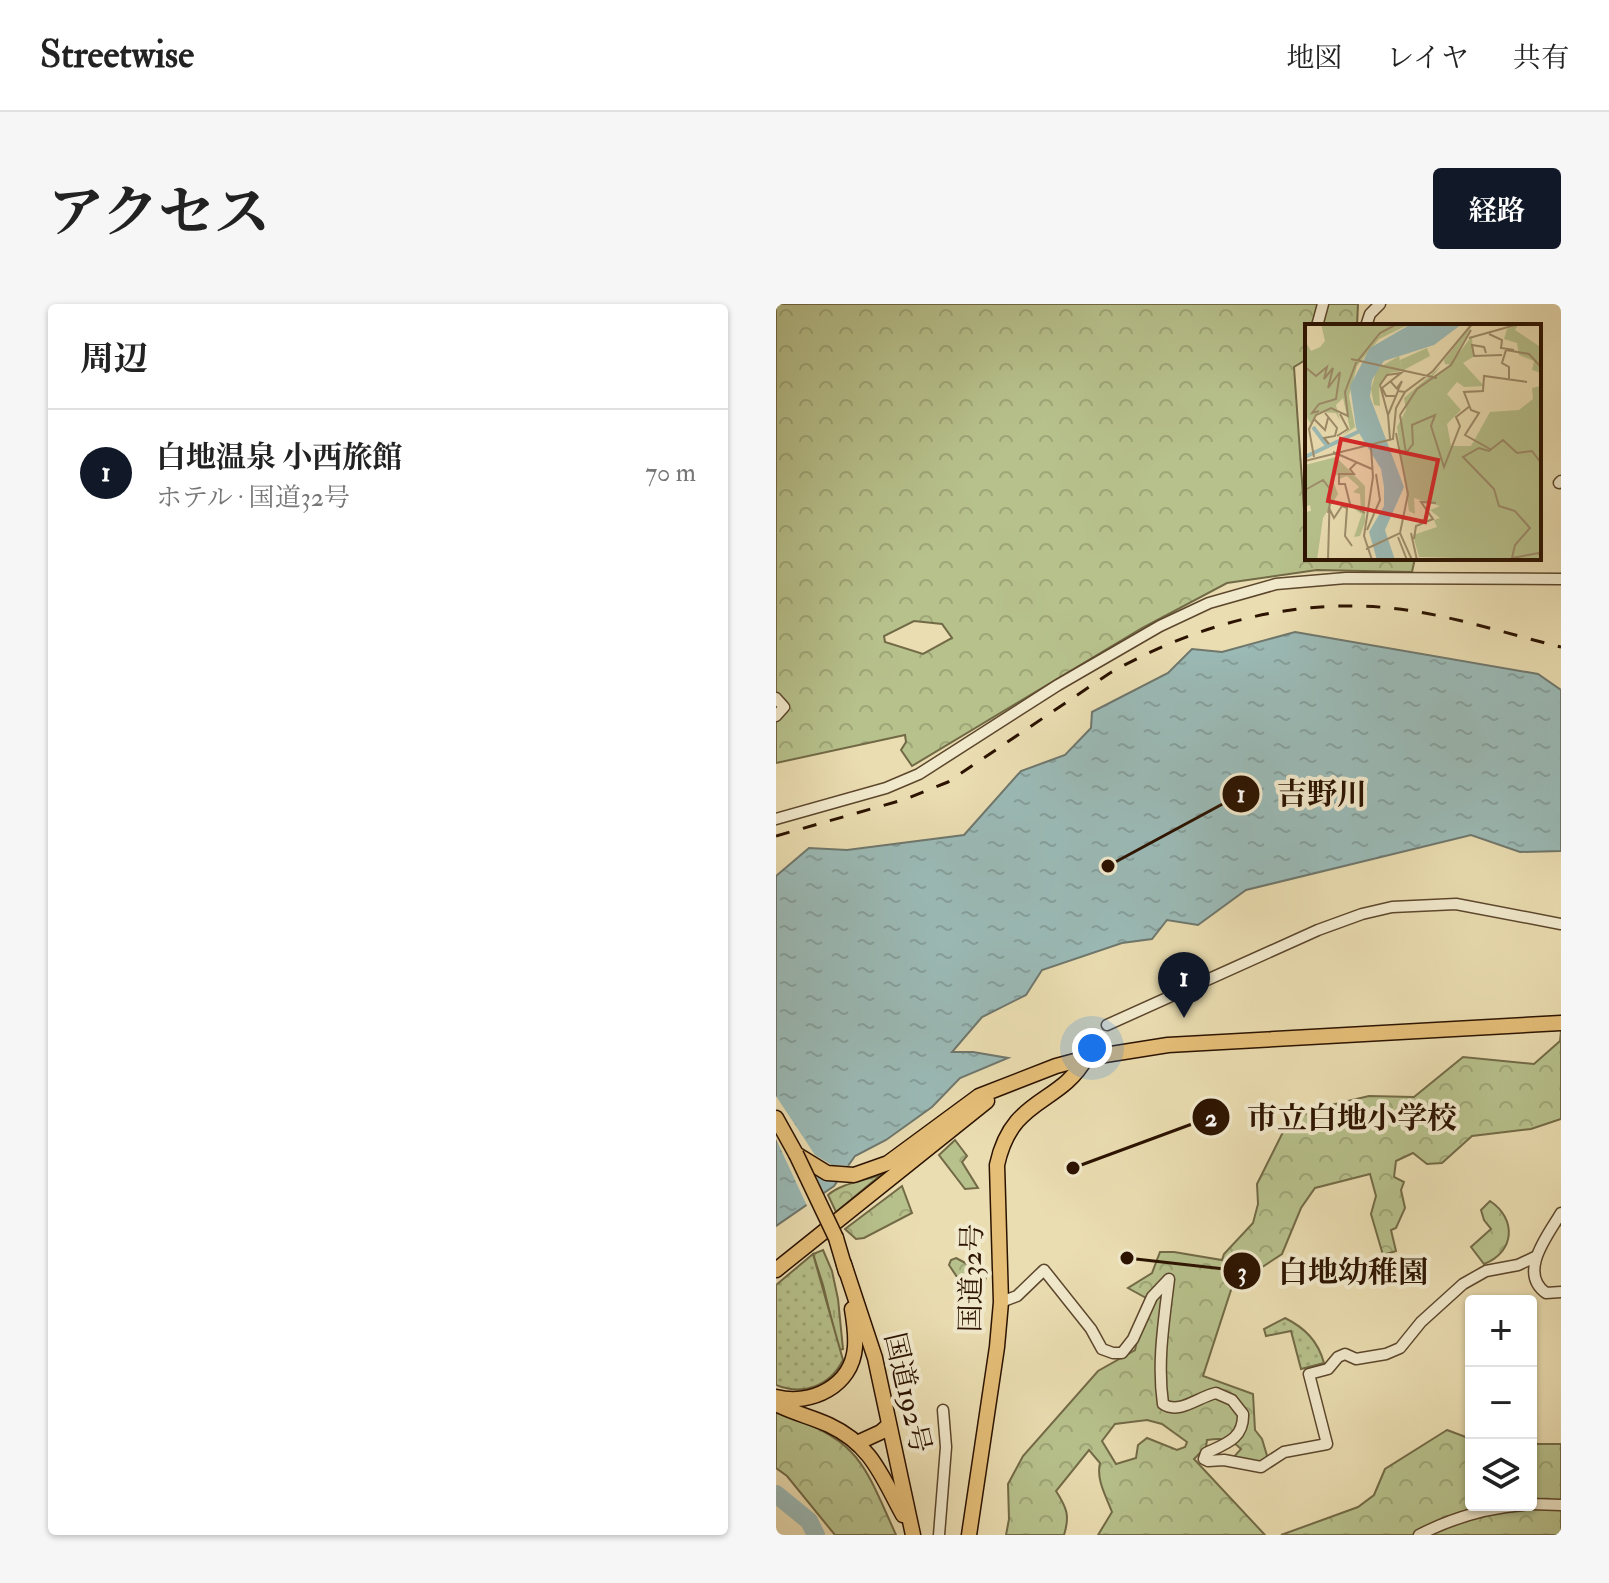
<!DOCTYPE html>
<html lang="ja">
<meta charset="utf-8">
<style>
body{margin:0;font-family:"IM FELL Double Pica","Noto Serif JP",serif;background:#f6f6f6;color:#222}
.controls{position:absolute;right:24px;bottom:24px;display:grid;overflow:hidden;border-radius:8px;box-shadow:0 2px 6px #0004}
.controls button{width:72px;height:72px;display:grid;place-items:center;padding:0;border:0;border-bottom:2px solid #e0e0e0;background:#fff;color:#222;font:40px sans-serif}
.you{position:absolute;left:316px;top:744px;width:28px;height:28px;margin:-20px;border:6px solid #fff;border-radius:50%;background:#1a73e8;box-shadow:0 0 0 12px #1a73e833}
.badge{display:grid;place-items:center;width:52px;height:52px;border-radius:50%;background:#111827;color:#fff;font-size:26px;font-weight:700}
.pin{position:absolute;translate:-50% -66px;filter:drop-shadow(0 2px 4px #0008)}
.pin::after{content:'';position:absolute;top:42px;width:28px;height:24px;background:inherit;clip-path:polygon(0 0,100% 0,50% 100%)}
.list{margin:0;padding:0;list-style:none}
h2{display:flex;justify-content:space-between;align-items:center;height:104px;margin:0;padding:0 32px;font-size:34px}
h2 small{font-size:26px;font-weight:400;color:#767676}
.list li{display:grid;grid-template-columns:52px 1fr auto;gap:24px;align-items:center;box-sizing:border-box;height:128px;padding:0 32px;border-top:2px solid #e0e0e0}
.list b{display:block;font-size:30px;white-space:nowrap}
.list p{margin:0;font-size:26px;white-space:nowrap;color:#767676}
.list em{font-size:26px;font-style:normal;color:#767676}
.icon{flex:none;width:44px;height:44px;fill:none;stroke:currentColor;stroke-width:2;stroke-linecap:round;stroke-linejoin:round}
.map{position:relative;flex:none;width:785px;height:1231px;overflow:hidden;border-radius:8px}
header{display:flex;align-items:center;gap:48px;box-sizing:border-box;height:112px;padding:0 40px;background:#fff;border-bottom:2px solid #e0e0e0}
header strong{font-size:38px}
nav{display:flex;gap:44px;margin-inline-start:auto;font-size:28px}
.intro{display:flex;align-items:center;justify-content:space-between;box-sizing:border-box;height:192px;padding:0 48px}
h1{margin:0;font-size:56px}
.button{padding:20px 36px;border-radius:8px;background:#111827;color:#fff;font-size:28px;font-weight:700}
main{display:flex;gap:48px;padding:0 48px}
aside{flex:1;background:#fff;border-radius:8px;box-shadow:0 2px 6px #0004}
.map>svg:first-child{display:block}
.grass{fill:url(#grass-tufts);stroke:#726a46;stroke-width:2}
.forest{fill:url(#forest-crowns);stroke:#726a46;stroke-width:2;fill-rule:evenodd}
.park{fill:url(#park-dots);stroke:#726a46;stroke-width:2}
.water{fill:url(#water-ripples);stroke:#6f776d;stroke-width:2}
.pier{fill:#eaddb1}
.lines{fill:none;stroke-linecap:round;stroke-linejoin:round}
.river{stroke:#9bbab6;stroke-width:18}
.minor-casing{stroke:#5c462c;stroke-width:13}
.highway-casing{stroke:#2c1300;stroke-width:17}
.minor{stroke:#f1e9cc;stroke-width:10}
.highway{stroke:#e5be78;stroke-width:14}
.rail{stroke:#2c1300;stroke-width:3;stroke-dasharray:14 14;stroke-linecap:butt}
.highway-bridge-casing{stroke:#2c1300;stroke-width:17;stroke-linecap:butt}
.highway-bridge{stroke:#e5be78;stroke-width:14}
.labels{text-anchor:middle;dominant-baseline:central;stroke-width:8;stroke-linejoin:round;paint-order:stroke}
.street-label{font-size:28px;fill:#2c1300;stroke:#f1e9cc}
.inset-river{fill:none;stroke:#9bbab6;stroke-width:4}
.inset-road{fill:none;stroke:#9e8c6a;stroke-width:2}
.view{fill:#d62828;fill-opacity:0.15;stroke:#d62828;stroke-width:4}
.inset-edge{fill:none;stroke:#2c1300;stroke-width:4}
.leader{fill:none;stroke:#2c1300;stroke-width:3}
.callout-dot{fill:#2c1300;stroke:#f1e9cc;stroke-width:3}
.mark-label{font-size:24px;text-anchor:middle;font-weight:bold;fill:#fff}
.callout-label{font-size:30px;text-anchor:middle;font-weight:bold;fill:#2c1300;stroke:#f1e9cc;stroke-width:8;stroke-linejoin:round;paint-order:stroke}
</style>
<header>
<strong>Streetwise</strong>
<nav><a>地図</a><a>レイヤ</a><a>共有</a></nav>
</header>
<div class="intro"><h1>アクセス</h1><a class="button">経路</a></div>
<main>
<aside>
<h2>周辺<small></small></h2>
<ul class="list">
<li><span class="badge">1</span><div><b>白地温泉 小西旅館</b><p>ホテル · 国道32号</p></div><em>70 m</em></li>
</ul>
</aside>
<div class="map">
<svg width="785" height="1231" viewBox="0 0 785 1231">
<defs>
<pattern id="grass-tufts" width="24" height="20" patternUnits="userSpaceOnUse" patternTransform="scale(2)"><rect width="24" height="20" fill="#b7c18c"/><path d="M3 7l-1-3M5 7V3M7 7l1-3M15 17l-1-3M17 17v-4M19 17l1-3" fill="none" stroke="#9ea577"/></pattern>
<pattern id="forest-crowns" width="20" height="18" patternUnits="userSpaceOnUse" patternTransform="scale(2)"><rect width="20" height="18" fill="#b7c18c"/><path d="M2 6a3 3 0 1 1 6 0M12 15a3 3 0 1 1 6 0" fill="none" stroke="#9ea577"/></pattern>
<pattern id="park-dots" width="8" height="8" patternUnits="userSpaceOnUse" patternTransform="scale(2)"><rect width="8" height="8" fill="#b7c18c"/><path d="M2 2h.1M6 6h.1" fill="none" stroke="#9ea577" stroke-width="1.8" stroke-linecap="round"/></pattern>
<pattern id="water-ripples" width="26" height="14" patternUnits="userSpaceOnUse" patternTransform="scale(2)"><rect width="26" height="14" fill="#9bbab6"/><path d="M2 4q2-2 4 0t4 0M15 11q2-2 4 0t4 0" fill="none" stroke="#869f9b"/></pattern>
</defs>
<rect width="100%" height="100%" fill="#eaddb1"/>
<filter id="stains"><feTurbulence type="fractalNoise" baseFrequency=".0025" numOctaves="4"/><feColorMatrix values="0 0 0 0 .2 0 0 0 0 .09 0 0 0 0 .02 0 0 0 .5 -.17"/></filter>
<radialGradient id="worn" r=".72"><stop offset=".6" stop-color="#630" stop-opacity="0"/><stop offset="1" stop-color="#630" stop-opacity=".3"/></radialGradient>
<polygon class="grass" points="47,946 56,967 62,995 67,1045 63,1046 47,981 37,950"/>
<g class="forest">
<path d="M0,0h582l-1,22h-50v33l-13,8 10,142h3v49h108l-3,14 -95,-2 -90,13 -85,45 -230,138 -11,-16 5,-8 -1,-7 -129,28zM138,317l28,3 10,14 -29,16 -38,-12 -1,-6z"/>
<path d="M785,727v88l-30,10 -59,7 -30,27 -15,1 -14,-11 -17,8 -2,16 10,5 -3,8 4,18 -9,20 -5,2 5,21 -13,4 -12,-41 5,-18 -6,-22 -55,14 -14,20 -19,46 -50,33 -29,89 50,18 2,36 7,9 6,20 -10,4 -26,-4 9,-10c-11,-11 -20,-11 -34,-9l-1,7 -12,12 71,76h-167l14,-23c-6,-16 -16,-32 -12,-49l-11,-13 -33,41c11,17 14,25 8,44h-58l3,-16 -1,-35 15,-28 75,-85 37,-21 11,-52 -18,-10 24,-15 8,-21h14l48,8 2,-6 29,-31 5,-19 -1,-20 29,-58 28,-17 55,-13 45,1 49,-40 71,7 26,-23zM371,1116l15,4 25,18 -2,5 -8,3 -30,-12 -9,7 -2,13 -20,6 -14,-23 13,-17z"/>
<polygon points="179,836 191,852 186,858 202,884 189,885 163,851"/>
<path d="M106,870l-46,38 -8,-17c14,-12 36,-14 54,-21z"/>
<polygon points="126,882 136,909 88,934 80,935 69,925"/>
<path d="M714,897c27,18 25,51 -6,63l-13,-17 20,-18 -7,-9 -3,-10z"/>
<polygon points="180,954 193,961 204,960 211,968 205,994 197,997 173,961 175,956"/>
<path d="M0,1108c83,28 86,47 120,123h-61l-48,-59 -11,-8z"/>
<polygon points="671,1126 695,1135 695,1201 755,1201 755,1140 785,1140 785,1231 505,1231 582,1203 598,1191 609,1165"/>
</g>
<g class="park">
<path d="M37,950l30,106c-13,26 -40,36 -67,25v-100z"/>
<path d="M509,1014c20,10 33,23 39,45l-23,6 -10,-38 -25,5 -2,-7z"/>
</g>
<polygon class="water" points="519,328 762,370 785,386 785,547 744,548 695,531 470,586 422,621 391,616 376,635 346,639 266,666 250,691 206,713 176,748 197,748 232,754 184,774 156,803 110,836 79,852 58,882 0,922 0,572 33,544 71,546 188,531 245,467 289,451 315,424 316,408 392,369 416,345 446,348"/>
<polygon class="pier" points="0,792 39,851 56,861 77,862 66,878 39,870 49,892 32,904 0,835"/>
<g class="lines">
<polyline class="river" points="0,1190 33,1217 40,1231"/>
<defs>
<g id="minor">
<polyline points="541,22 547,0"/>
<polyline points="590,22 594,10 604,0"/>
<polyline points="783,179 785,177"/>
<polyline points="0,394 8,403 0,412"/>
<polyline points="0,515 110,484 143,470 282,381 384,322 433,299 500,280 570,274 785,275"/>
<polyline points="331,721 542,626 586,610 616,603 680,600 785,620"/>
<path d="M785,909c-12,21 -44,59 -15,80l15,-1"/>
<path d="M225,998l16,-6 27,-26 47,59 11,20 11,4h9l11,-14 19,-42 17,-18c-5,42 -12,83 -6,125 16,11 35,-7 53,-11l16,7 11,14c1,25 -18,30 -37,39l-2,6 4,2 16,-1 37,7 23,-15 43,-8 -18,-70 19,-5 10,-12 7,-3 11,5 30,-5 14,-6 21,-26 42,-38 23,-13 32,-6 17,-8"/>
<polyline points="755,1200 785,1201"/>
<polyline points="163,1231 170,1143 167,1106"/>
<path d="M643,1231c33,-17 67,-27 104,-30"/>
</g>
<g id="highway">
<polyline points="0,814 20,850 51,869 78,871 112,859 203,792 280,762 310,754 392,741 785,719"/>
<polyline points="60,934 70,968"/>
<polyline points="68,960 99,1054 137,1231"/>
<polyline points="0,966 211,797"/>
<path d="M0,1093c35,9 76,-11 79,-50 1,-13 -1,-26 -3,-38"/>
<path d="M0,1100c17,9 36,13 53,21 43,20 53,52 74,90"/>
<polyline points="81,1139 105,1128 113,1121"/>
<path d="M193,1231l28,-188 4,-45 -4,-137c15,-69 62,-59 89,-107"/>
</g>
</defs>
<use href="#minor" class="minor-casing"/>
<use href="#highway" class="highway-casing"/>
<use href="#minor" class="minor"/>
<use href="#highway" class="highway"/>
<path class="rail" d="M0,532l130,-37 42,-17 162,-109c92,-52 197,-79 303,-62 50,8 99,24 148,36"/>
<defs>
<polyline id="highway-bridge" points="20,850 60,934"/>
</defs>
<use href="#highway-bridge" class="highway-bridge-casing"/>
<use href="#highway-bridge" class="highway-bridge"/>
</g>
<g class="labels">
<g class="street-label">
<text transform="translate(196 974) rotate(-89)">国道32号</text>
<text transform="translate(131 1089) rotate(77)">国道192号</text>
</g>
</g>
<g transform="translate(529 20)">
<rect width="236" height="236" fill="#eaddb1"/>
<path d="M16,0h89l-31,15 -22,27 -8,30 6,31 -14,10 9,-8 -7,-31 -7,7 4,16 -4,-8 -17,-1 -8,12 -6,-9v-74l6,10 9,-4 5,-6zM168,0l-22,39 21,-27 1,21 -10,6 21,23 -20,1 -7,-5 -10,12 14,16 -14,14 4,22h20l19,-34 29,-2 14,-11 -1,-11 9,-2v174l-122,-3 -6,-22 24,-8 -3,-7 6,-2 -10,-8 10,-4 -26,-8 1,16 -6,-3 -12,-84 9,-17 -2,-12 37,-32 -9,11 20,-12 -7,-1 -1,-4zM213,1l-3,5 24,16 2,27 -9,-3 2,-9 -15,-6 -2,-12 -13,-4 3,-10zM31,133l29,29v36l-5,14 -6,1 8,-23 -8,-5h7l-1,-15 -7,-2 6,-5 -12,-11 -8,3 1,-6 -8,5 6,16 -15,24 -6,42h-12v-48l6,-1 -1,-6 -5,2v-42z" fill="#b7c18c"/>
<path d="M94,32l3,15 -12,2 -11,13 1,20 -6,-1 -3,-16 6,-20z" fill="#b7c18c"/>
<path d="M122,24l3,8 -28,15 -2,-11z" fill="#b7c18c"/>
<path d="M106,0h51l-28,21 -50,16 -12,19 -2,17 34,90 -19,43 10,30h-18l-8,-28 15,-26v-19l-3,-18 -25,-41 -6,-42 20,-38z" fill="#9bbab6"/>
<path class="inset-river" d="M8,103l15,20M0,133l57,-27"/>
<path class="inset-road" d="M184,10l13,6 -1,8 13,2M164,14l50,-14M181,29l-2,-6 -12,-2 2,11 28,-1M46,35l86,19M0,43l11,9 11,-9 -3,12 9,-11 -5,20 12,-16 -4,27 -17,5 -7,9 7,-2M204,55v-12l-7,-4 4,-13 23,4 12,13M86,58l7,8 4,-9 -5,7M20,89l12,15 -2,8 -11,2 5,6M83,91l-8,-30 7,-10 14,-2 -19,15 4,8h9M95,91l6,38 7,-9 -1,-19 23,-10 -4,11 13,41 16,-41 -4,-9 14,-11M95,91l17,-26 34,-24 20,-35M9,95l11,11 3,-12M91,109l12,61 -8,39M32,112l11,-7 -8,-15M85,115l-2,-24 10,-24 7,1M66,123l2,30 -9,59 8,24M185,125l-25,-14 14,-22 -8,-3 -7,-18 19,-1 1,-15 43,6M28,128l39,17M9,133l-5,-28 7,-14 15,-7 17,8 -3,-24 11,-29 24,-30 17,-9M0,137l88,-22 3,-31 9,-16 28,-21 39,-47M51,139l-6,6 4,5h-15v10h6l5,20 15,9M236,139l-9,-12 -15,2 -14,-13 -14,11 -10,-3 -16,9 31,32 5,17 16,5 15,17 -15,17 -3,13 27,-5 2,6M0,166l18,-10 7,9 -2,71M37,182l5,2 -2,28 7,10M23,189l1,-5 5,10 8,-12M62,206l13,-30 -4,-26M106,209l6,27M93,213l9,23M109,215l2,-13 17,-7 -12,-17 15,1M61,225l34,-16 12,27"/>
<path class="view" d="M36,115l97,21 -13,62 -97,-21z"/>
<rect width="236" height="236" class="inset-edge"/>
</g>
<path class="leader" d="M332 562L465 490M297 864L435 813M351 954L466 967"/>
<g class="callout-dot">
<circle cx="332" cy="562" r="8"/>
<circle cx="297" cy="864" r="8"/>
<circle cx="351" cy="954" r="8"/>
<circle cx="465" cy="490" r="20"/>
<circle cx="435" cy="813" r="20"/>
<circle cx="466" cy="967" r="20"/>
</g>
<g class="mark-label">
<text x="465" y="498">1</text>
<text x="435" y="822">2</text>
<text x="466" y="976">3</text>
</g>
<g class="callout-label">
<text x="546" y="500">吉野川</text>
<text x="576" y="824">市立白地小学校</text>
<text x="577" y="978">白地幼稚園</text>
</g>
<rect width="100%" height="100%" filter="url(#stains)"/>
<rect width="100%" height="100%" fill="url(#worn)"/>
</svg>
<div class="controls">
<button>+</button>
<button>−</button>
<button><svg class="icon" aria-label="layers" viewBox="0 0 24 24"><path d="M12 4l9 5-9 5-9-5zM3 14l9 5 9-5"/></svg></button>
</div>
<div class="you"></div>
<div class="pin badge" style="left:408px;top:714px">1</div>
</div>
</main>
